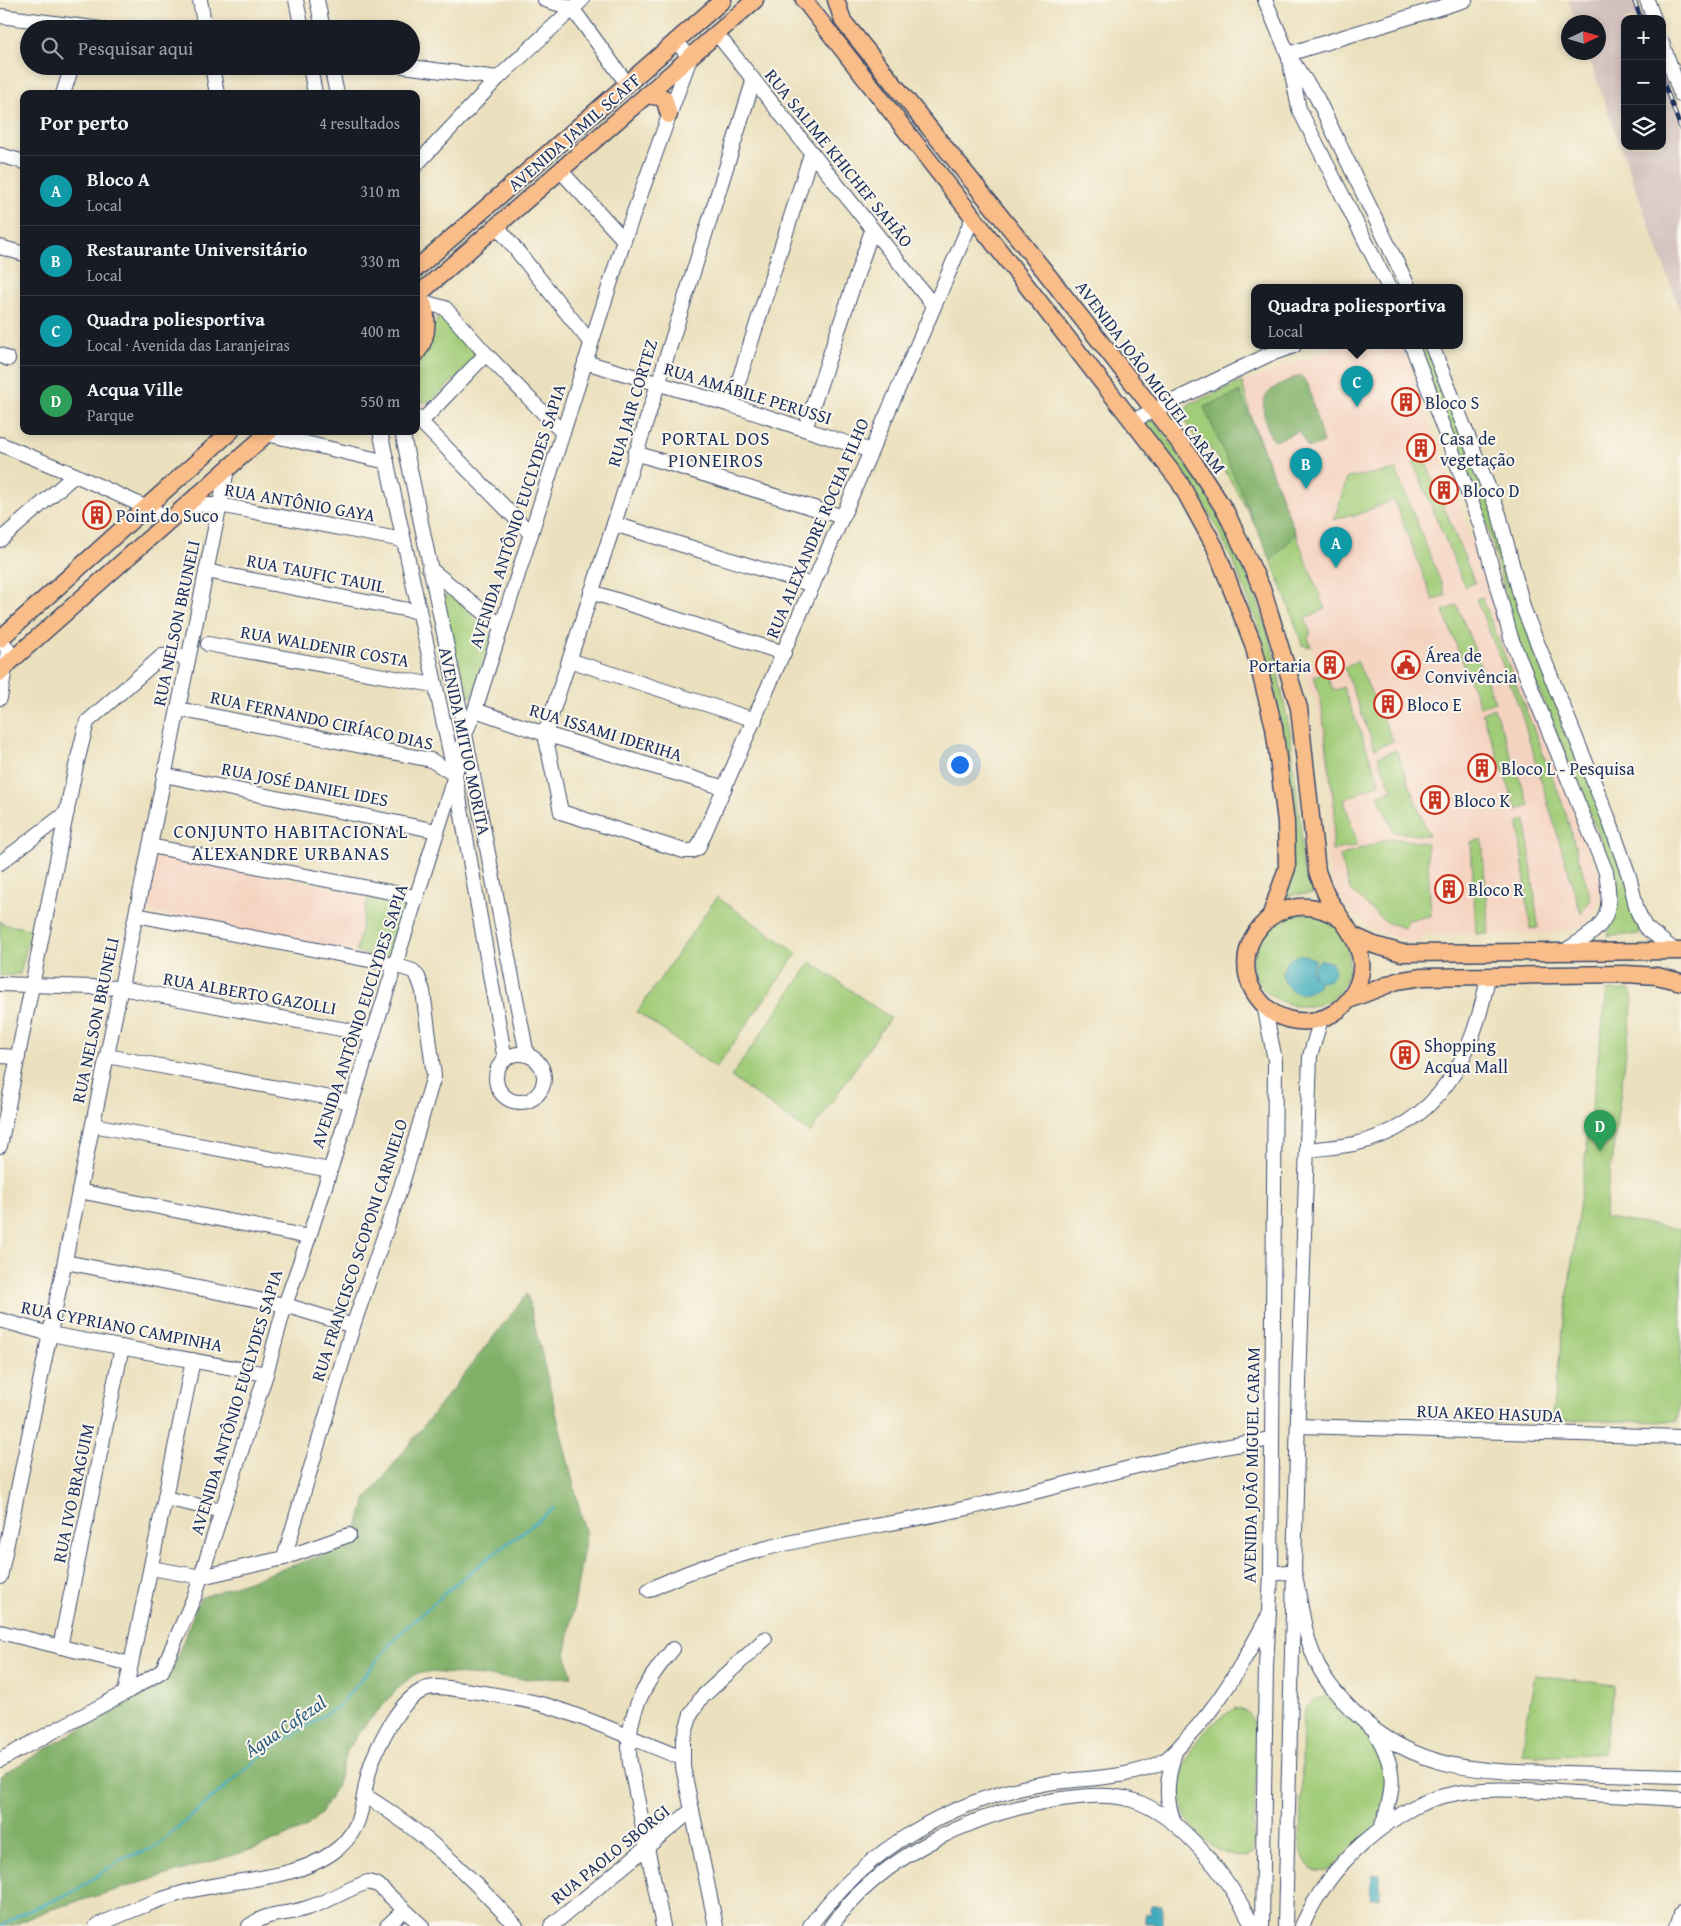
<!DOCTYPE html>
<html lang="pt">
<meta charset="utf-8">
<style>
body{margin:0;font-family:"Gentium Book Plus",serif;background:#242831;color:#f1f3f6}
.controls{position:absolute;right:15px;top:15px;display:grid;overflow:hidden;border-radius:10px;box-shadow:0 2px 8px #0003}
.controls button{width:45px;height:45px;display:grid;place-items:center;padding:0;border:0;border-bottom:1px solid #363941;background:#171b24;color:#f1f3f6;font:25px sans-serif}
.compass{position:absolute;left:1561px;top:15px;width:45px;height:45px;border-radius:50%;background:#171b24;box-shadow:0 2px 8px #0003;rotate:86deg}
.you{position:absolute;left:959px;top:764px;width:18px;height:18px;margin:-12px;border:4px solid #fff;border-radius:50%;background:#1a73e8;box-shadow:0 0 0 8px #1a73e833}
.badge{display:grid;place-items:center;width:32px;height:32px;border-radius:50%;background:#2563eb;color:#fff;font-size:16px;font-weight:700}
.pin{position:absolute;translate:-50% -41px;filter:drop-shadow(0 1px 2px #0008)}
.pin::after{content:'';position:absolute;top:26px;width:18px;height:15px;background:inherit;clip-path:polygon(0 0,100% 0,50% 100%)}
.popup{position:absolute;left:1251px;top:284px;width:212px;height:65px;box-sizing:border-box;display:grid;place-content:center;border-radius:10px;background:#171b24;filter:drop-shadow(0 1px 4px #0005);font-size:16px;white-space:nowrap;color:#9ea1a6}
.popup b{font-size:19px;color:#f1f3f6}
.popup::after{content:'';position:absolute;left:50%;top:100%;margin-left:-10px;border:10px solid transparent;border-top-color:#171b24}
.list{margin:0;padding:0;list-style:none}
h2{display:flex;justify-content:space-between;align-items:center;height:65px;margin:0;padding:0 20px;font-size:21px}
h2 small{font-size:16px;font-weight:400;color:#9ea1a6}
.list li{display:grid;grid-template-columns:32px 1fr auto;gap:15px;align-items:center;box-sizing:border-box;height:70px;padding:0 20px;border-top:1px solid #363941}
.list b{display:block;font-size:19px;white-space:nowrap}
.list p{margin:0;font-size:16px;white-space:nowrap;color:#9ea1a6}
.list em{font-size:16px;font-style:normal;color:#9ea1a6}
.icon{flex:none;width:28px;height:28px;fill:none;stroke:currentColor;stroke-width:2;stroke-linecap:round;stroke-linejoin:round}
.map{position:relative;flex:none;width:1681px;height:1926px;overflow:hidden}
.search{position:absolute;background:#171b24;box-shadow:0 2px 8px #0003;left:20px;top:20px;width:400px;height:55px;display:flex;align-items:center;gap:12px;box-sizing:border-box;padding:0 18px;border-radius:28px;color:#9ea1a6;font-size:19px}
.panel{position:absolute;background:#171b24;box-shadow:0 2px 8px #0003;left:20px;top:90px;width:400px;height:345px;border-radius:10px}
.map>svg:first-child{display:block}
.built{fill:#f5d3c1}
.industrial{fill:#d1c0bc}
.green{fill:#a1cc78;stroke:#5e7e6b}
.forest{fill:#80b068;stroke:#4e7063}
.water{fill:#3facbd;stroke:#2d6e8e}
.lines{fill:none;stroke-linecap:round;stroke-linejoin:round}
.stream{stroke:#3facbd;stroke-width:2.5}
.minor-casing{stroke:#3a4a6c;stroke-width:16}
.major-casing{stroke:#3a4a6c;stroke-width:19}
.minor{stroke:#fff;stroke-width:14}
.major{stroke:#f9bd89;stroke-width:16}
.rail-casing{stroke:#1b2f5e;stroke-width:4.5}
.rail{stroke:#fbf7ec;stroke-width:2.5;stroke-dasharray:8;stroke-linecap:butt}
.labels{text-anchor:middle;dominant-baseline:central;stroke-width:4;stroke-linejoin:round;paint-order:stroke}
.street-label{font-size:18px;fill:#1b2f5e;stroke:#fbf7ec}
.poi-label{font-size:18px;fill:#1b2f5e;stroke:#fbf7ec;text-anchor:start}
.neighbourhood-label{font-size:19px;letter-spacing:1px;fill:#1b2f5e;stroke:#fbf7ec}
.water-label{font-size:19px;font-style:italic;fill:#285b7f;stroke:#fbf7ec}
</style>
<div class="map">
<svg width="1681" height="1926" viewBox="0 0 1681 1926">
<rect width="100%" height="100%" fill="#fbf7ec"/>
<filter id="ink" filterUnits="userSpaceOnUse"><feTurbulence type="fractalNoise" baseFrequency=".02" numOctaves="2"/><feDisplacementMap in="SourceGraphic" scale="10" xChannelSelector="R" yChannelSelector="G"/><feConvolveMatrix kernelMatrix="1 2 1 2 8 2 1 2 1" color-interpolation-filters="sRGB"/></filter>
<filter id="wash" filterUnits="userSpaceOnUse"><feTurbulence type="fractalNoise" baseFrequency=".0096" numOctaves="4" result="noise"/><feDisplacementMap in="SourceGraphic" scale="20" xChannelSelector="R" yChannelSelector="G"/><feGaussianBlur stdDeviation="1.12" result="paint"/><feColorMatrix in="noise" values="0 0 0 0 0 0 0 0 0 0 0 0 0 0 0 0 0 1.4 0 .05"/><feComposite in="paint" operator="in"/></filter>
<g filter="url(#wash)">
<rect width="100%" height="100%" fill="#ebe0bd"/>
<g class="built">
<polygon points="1340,346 1403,346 1496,609 1604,891 1593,915 1580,928 1541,933 1420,935 1420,942 1411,942 1374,930 1352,913 1335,890 1330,876 1326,854 1326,839 1332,820 1328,775 1315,693 1310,694 1305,673 1308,668 1318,665 1311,647 1302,645 1275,569 1230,478 1208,445 1203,449 1184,420 1185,409 1193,402"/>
<polygon points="156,852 368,895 356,952 146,911"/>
</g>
<polygon class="industrial" points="1568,0 1636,0 1643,19 1625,19 1625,146 1662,146 1662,72 1681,125 1681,313 1587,53 1598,52 1598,22 1576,22"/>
<g class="green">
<path d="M439,316h5c11,12 32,28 30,45l-43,40 -11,1 -4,-4v-37z"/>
<polygon points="1417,346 1428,346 1496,515 1628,885 1640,934 1608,936 1618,894 1610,862 1516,635 1488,526"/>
<path d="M1242,382l11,41 72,186 -20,9 6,16 -3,3 3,10 -9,-2c-22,-70 -52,-139 -94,-200l-5,4 -19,-29 1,-11 4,-5z"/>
<path d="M1153,418l53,75 19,32 29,66 11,33 8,26 17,82 11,99 1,33 11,30h-19l-9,4c-1,-53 0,-107 -4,-160 -5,-81 -45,-185 -89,-253 -15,-22 -33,-42 -48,-64z"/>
<polygon points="1424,458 1475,583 1465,587 1413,462"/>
<polygon points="1396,470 1446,595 1433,600 1394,500 1352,517 1351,514 1334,520 1347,478"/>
<polygon points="453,595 492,637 472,696 462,694 443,601 445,596"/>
<polygon points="1482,597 1562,802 1591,899 1581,914 1519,706 1476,599"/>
<polygon points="1457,605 1495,702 1480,707 1443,611"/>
<polygon points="1357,661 1393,741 1375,749 1344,667"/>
<polygon points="1325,672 1334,691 1343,687 1380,783 1344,800 1358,846 1332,850 1335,811 1321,702 1314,676"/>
<polygon points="1494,708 1529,805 1517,810 1482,713"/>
<polygon points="1396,750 1429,836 1394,832 1378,795 1392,790 1378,757"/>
<polygon points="1526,820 1537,917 1538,928 1530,929 1529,918 1518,822"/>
<polygon points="1391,838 1427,843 1431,916 1408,920 1405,928 1385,922 1350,890 1340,856"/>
<polygon points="1482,839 1489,934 1476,934 1471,842"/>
<polygon points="368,895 408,905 393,960 356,952"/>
<polygon points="717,897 797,953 716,1068 637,1012"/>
<path d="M1313,913c23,13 37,18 36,48 -1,72 -109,50 -95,-9 3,-12 16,-25 23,-36z"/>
<polygon points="0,921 2,924 31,929 20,974 0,976"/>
<polygon points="811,962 890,1018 810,1133 731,1077"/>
<polygon points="1607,990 1630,990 1633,999 1604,1218 1681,1229 1681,1390 1677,1422 1565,1420 1552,1416"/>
<polygon points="1535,1675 1615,1685 1603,1753 1555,1756 1521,1754"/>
<path d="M1325,1697l10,2 41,41 12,25 -5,47 -10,16 -43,42c-15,3 -27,-5 -30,-20l3,-131c1,-13 9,-21 22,-22z"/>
<path d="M1235,1708c14,2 19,12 22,25l-4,115 -1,5 -5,4c-21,-2 -32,-7 -47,-21 -31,-29 -21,-75 4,-104 8,-9 21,-17 31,-24z"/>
</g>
<g class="forest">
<path d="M1300,375l8,9 15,59 -15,5 -9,-17 -24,10 -4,-3c-15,-41 -10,-46 29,-63z"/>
<polygon points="1240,392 1296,534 1271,561 1204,407"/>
<polygon points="527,1294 586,1535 566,1653 572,1677 523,1679 428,1672 415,1674 401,1685 360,1731 346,1753 336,1788 321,1813 307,1827 260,1847 49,1910 12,1926 0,1926 0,1776 169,1677 200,1598 351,1545 367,1498"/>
</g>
<g class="water">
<path d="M1298,955h6l12,5 -5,8 2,10v-11l8,-8 11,4c5,7 3,14 -4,18h-10l1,3c-23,29 -56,-15 -21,-29z"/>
<polygon points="1372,1874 1380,1874 1380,1898 1370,1898"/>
<polygon points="1151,1906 1162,1906 1162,1926 1157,1926 1157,1923 1145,1923 1145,1914 1151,1914"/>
</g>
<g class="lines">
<polyline class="stream" points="2,1926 19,1915 73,1892 124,1858 154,1848 267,1751 340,1705 397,1636 461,1579 554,1508"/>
</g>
</g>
<g filter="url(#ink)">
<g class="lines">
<defs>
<g id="minor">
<polyline points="200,0 205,29"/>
<polyline points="296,0 302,29"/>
<polyline points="317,0 323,29"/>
<polyline points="545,0 572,8 628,85"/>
<polyline points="1265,0 1288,54 1299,109 1389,288"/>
<polyline points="1647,0 1654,19"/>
<polyline points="0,16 101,29"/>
<polyline points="717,34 933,305"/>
<polyline points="1662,43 1681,95"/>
<polyline points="1288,54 1465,0"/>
<polyline points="1292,61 1316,96 1409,288"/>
<polyline points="212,66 217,94"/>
<polyline points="310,66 315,94"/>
<polyline points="331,66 337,94"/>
<polyline points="403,66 498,78"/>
<polyline points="753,82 614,524 545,734 561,812 684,851 692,851 698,848 973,217"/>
<polyline points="63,94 72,66"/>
<polyline points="0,155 24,162"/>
<polyline points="416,165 498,78 582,0"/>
<polyline points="560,170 624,240"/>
<polyline points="497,226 591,343"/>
<polyline points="0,247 24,254"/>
<polyline points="423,302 445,308 486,354 563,433"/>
<path d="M1412,346l68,178 31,114 95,234c8,50 -3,55 -43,80"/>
<polyline points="1432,346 1499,514 1524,610 1608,817 1629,876 1637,910 1645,927 1674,950"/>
<polyline points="0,355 8,359"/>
<polyline points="585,362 731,405 871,451"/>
<polyline points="731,405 811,154"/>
<polyline points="416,417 531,534"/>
<polyline points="1132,421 1268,355 1294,346"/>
<polyline points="421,422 486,354"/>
<polyline points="805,429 872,230"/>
<polyline points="380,431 455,775 505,1060"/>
<polyline points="402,431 465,734 527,1055"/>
<polyline points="267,434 387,462"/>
<polyline points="0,444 75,475 172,519"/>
<polyline points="635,453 843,517"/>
<polyline points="188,505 219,505 403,540"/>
<polyline points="614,524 813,585"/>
<polyline points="0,540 75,475"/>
<polyline points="429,568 501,626"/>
<polyline points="206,571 419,612"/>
<polyline points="591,592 784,653"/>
<polyline points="208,644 434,685"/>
<polyline points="569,660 755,720"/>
<polyline points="0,698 8,650 1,639"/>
<polyline points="178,709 431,760 455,775"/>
<polyline points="475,710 545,734 725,788"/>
<polyline points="164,775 437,831"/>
<polyline points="150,846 416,897"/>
<polyline points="0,863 67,812"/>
<polyline points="136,915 395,965 413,971 418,977 423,991 434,1076 401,1187 353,1326 284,1558"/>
<polyline points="0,984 121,988 373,1035"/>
<circle cx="520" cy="1078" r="24"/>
<polyline points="0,1056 18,1057"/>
<polyline points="107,1056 352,1102"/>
<polyline points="93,1125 330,1170"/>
<polyline points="0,1146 75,770 87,722 162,656 175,655 188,660"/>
<path d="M1308,1150c15,-2 31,-3 46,-6 85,-19 120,-88 134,-168"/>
<polyline points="79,1191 309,1237"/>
<polyline points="65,1262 285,1305 353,1326"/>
<polyline points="0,1320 50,1334 266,1374"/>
<polyline points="1298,1426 1681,1437"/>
<polyline points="165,1498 222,1511"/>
<polyline points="151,1568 201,1577 284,1558 349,1535"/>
<path d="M1271,1574l16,-2 8,3c6,29 9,62 22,88 9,20 23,35 39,51 60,58 129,58 208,59 39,1 78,2 117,3"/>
<polyline points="0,1577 227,470"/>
<path d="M649,1590c97,-49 209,-58 314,-81 103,-23 205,-55 309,-70"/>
<polyline points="0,1632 131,1664"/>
<polyline points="60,1647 122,1347"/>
<polyline points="125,1693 193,1360"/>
<path d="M1376,1734c21,35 19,56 5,94"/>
<path d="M1175,1752c-8,26 -11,47 0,72"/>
<polyline points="0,1760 125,1693 162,1671 195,1595 266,1374 285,1305 309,1237 455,775 465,734 475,710 624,240 690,58 676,41"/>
<path d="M366,1796c62,39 101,77 150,130"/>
<path d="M96,1926c33,-15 66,-29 102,-37 45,-11 94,-9 134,-36 37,-26 27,-58 41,-94 10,-23 26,-57 50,-69 11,-6 28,-1 41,0 27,4 55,8 81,15 47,14 92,36 137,53"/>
<path d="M249,1926c21,-15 32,-10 55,-17 23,-6 42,-20 64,-27l10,3 44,41"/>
<polyline points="387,1926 404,1910"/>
<polyline points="551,1926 692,1810"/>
<path d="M663,1926l-33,-163c-6,-45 14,-81 43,-114"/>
<polyline points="716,1926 683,1767 683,1740 691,1714 701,1698 765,1639"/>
<path d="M810,1926c57,-78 142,-127 237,-143 34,-5 84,-4 115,-21 9,-5 17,-15 24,-23 34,-35 57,-76 80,-119"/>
<path d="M831,1926c52,-72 144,-114 230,-127 23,-3 49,-6 71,1 51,16 98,80 121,126"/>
<polyline points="1262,1926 1266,1666 1271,1574 1275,1060 1264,1005"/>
<polyline points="1285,1926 1298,1414 1310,1056 1321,1019"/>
<path d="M1302,1926c15,-33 33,-58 60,-82 16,-14 33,-27 52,-37 49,-25 109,-17 161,-14 35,2 71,4 106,6"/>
<polyline points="1677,1926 1681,1914"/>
</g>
<g id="major">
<polyline points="804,0 1179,481 1215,547 1253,644 1274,727 1286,822 1287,868 1270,917"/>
<path d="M836,0l7,21 200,248 147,187 36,56 37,79 36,117 18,163c3,8 6,17 10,25 19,34 52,61 23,102 -8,11 -20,19 -34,22 -18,4 -39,-1 -52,-15 -50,-51 15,-131 79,-84"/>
<polyline points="646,95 664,98 669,115"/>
<polyline points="416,269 723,0"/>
<path d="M416,291c14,18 14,45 0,63"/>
<polyline points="419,294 755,0"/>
<polyline points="0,639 231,431"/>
<polyline points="0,673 11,661 270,431"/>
<polyline points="1354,936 1374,945 1402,953 1681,951"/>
<polyline points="1349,1000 1397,981 1422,977 1626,974 1657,976 1681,982"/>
</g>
</defs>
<use href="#minor" class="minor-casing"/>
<use href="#major" class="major-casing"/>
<use href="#minor" class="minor"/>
<use href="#major" class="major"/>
<defs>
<g id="rail">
<polyline points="1634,0 1641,19"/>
<polyline points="1662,78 1681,129"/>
</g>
</defs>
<use href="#rail" class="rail-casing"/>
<use href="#rail" class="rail"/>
</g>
</g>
<defs>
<symbol id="building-ring" viewBox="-11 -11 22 22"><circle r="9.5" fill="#fbf7ec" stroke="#c8321e" stroke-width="1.5"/><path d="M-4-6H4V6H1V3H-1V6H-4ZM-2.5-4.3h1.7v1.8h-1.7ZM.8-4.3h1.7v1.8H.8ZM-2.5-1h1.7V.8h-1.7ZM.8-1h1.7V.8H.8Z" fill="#c8321e"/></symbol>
<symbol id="civic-ring" viewBox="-11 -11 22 22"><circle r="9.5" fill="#fbf7ec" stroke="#c8321e" stroke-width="1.5"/><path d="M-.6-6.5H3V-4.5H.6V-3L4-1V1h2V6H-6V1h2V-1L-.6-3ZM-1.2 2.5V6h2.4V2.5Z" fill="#c8321e"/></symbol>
</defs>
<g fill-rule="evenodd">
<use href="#building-ring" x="1390" y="386" width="32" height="32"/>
<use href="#building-ring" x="1405" y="432" width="32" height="32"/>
<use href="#building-ring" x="1428" y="474" width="32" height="32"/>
<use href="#building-ring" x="81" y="499" width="32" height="32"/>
<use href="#building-ring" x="1314" y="649" width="32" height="32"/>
<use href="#civic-ring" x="1390" y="649" width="32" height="32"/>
<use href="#building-ring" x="1372" y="688" width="32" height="32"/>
<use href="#building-ring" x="1466" y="752" width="32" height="32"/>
<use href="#building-ring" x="1419" y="784" width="32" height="32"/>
<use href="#building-ring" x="1433" y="873" width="32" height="32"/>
<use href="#building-ring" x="1389" y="1039" width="32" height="32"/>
</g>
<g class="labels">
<g class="street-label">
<text transform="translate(574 132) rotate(-41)">AVENIDA JAMIL SCAFF</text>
<text transform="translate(839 158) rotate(51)">RUA SALIME KHICHEF SAHÃO</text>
<text transform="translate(1151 377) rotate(53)">AVENIDA JOÃO MIGUEL CARAM</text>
<text transform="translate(748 393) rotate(17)">RUA AMÁBILE PERUSSI</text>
<text transform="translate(632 403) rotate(-73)">RUA JAIR CORTEZ</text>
<text transform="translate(300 502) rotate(10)">RUA ANTÔNIO GAYA</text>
<text transform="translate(517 516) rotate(-72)">AVENIDA ANTÔNIO EUCLYDES SAPIA</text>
<text transform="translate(817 528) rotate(-67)">RUA ALEXANDRE ROCHA FILHO</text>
<text transform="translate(316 573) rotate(11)">RUA TAUFIC TAUIL</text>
<text transform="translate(176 623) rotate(-78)">RUA NELSON BRUNELI</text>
<text transform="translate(325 646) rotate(10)">RUA WALDENIR COSTA</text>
<text transform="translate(322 720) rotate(12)">RUA FERNANDO CIRÍACO DIAS</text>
<text transform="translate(606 732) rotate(17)">RUA ISSAMI IDERIHA</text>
<text transform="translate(465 741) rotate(78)">AVENIDA MITUO MORITA</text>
<text transform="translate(305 784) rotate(11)">RUA JOSÉ DANIEL IDES</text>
<text transform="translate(250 993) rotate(10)">RUA ALBERTO GAZOLLI</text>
<text transform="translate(359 1016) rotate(-72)">AVENIDA ANTÔNIO EUCLYDES SAPIA</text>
<text transform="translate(95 1020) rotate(-78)">RUA NELSON BRUNELI</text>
<text transform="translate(359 1250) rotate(-72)">RUA FRANCISCO SCOPONI CARNIELO</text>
<text transform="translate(122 1326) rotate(11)">RUA CYPRIANO CAMPINHA</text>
<text transform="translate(236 1402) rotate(-73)">AVENIDA ANTÔNIO EUCLYDES SAPIA</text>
<text transform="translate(1490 1413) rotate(2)">RUA AKEO HASUDA</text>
<text transform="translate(1251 1465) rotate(-89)">AVENIDA JOÃO MIGUEL CARAM</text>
<text transform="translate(73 1493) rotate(-78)">RUA IVO BRAGUIM</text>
<text transform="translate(610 1854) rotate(-39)">RUA PAOLO SBORGI</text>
</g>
<g class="poi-label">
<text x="1425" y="402">Bloco S</text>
<text x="1440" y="438">Casa de<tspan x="1440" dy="21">vegetação</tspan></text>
<text x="1463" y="490">Bloco D</text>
<text x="116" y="515">Point do Suco</text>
<text x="1425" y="655">Área de<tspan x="1425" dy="21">Convivência</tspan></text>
<text x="1311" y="665" text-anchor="end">Portaria</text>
<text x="1407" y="704">Bloco E</text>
<text x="1501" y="768">Bloco L - Pesquisa</text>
<text x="1454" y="800">Bloco K</text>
<text x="1468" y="889">Bloco R</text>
<text x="1424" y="1045">Shopping<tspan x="1424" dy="21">Acqua Mall</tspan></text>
</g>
<g class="neighbourhood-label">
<text x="716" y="438">PORTAL DOS<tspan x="716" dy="22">PIONEIROS</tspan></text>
<text x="291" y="831">CONJUNTO HABITACIONAL<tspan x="291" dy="22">ALEXANDRE URBANAS</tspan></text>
</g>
<g class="water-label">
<text transform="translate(285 1726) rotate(-34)">Água Cafezal</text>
</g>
</g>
</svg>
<div class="controls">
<button>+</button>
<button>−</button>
<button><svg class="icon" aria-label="layers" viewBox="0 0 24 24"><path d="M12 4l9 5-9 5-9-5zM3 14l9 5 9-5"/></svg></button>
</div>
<svg class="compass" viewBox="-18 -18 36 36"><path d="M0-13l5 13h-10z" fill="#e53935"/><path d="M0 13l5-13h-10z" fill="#9ea1a6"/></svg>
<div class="you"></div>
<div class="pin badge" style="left:1336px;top:568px;background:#0f9aa8">A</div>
<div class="pin badge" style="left:1306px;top:489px;background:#0f9aa8">B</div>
<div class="pin badge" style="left:1357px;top:407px;background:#0f9aa8">C</div>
<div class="popup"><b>Quadra poliesportiva</b>Local</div>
<div class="pin badge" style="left:1600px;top:1151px;background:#2e9e5b">D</div>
<div class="search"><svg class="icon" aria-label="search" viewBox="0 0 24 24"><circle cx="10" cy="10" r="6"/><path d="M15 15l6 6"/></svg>Pesquisar aqui</div>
<section class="panel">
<h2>Por perto<small>4 resultados</small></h2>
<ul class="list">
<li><span class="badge" style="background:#0f9aa8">A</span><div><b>Bloco A</b><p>Local</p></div><em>310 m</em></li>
<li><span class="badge" style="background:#0f9aa8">B</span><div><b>Restaurante Universitário</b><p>Local</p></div><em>330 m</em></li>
<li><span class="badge" style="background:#0f9aa8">C</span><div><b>Quadra poliesportiva</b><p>Local · Avenida das Laranjeiras</p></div><em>400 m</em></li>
<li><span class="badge" style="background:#2e9e5b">D</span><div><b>Acqua Ville</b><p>Parque</p></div><em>550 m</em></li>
</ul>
</section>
</div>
